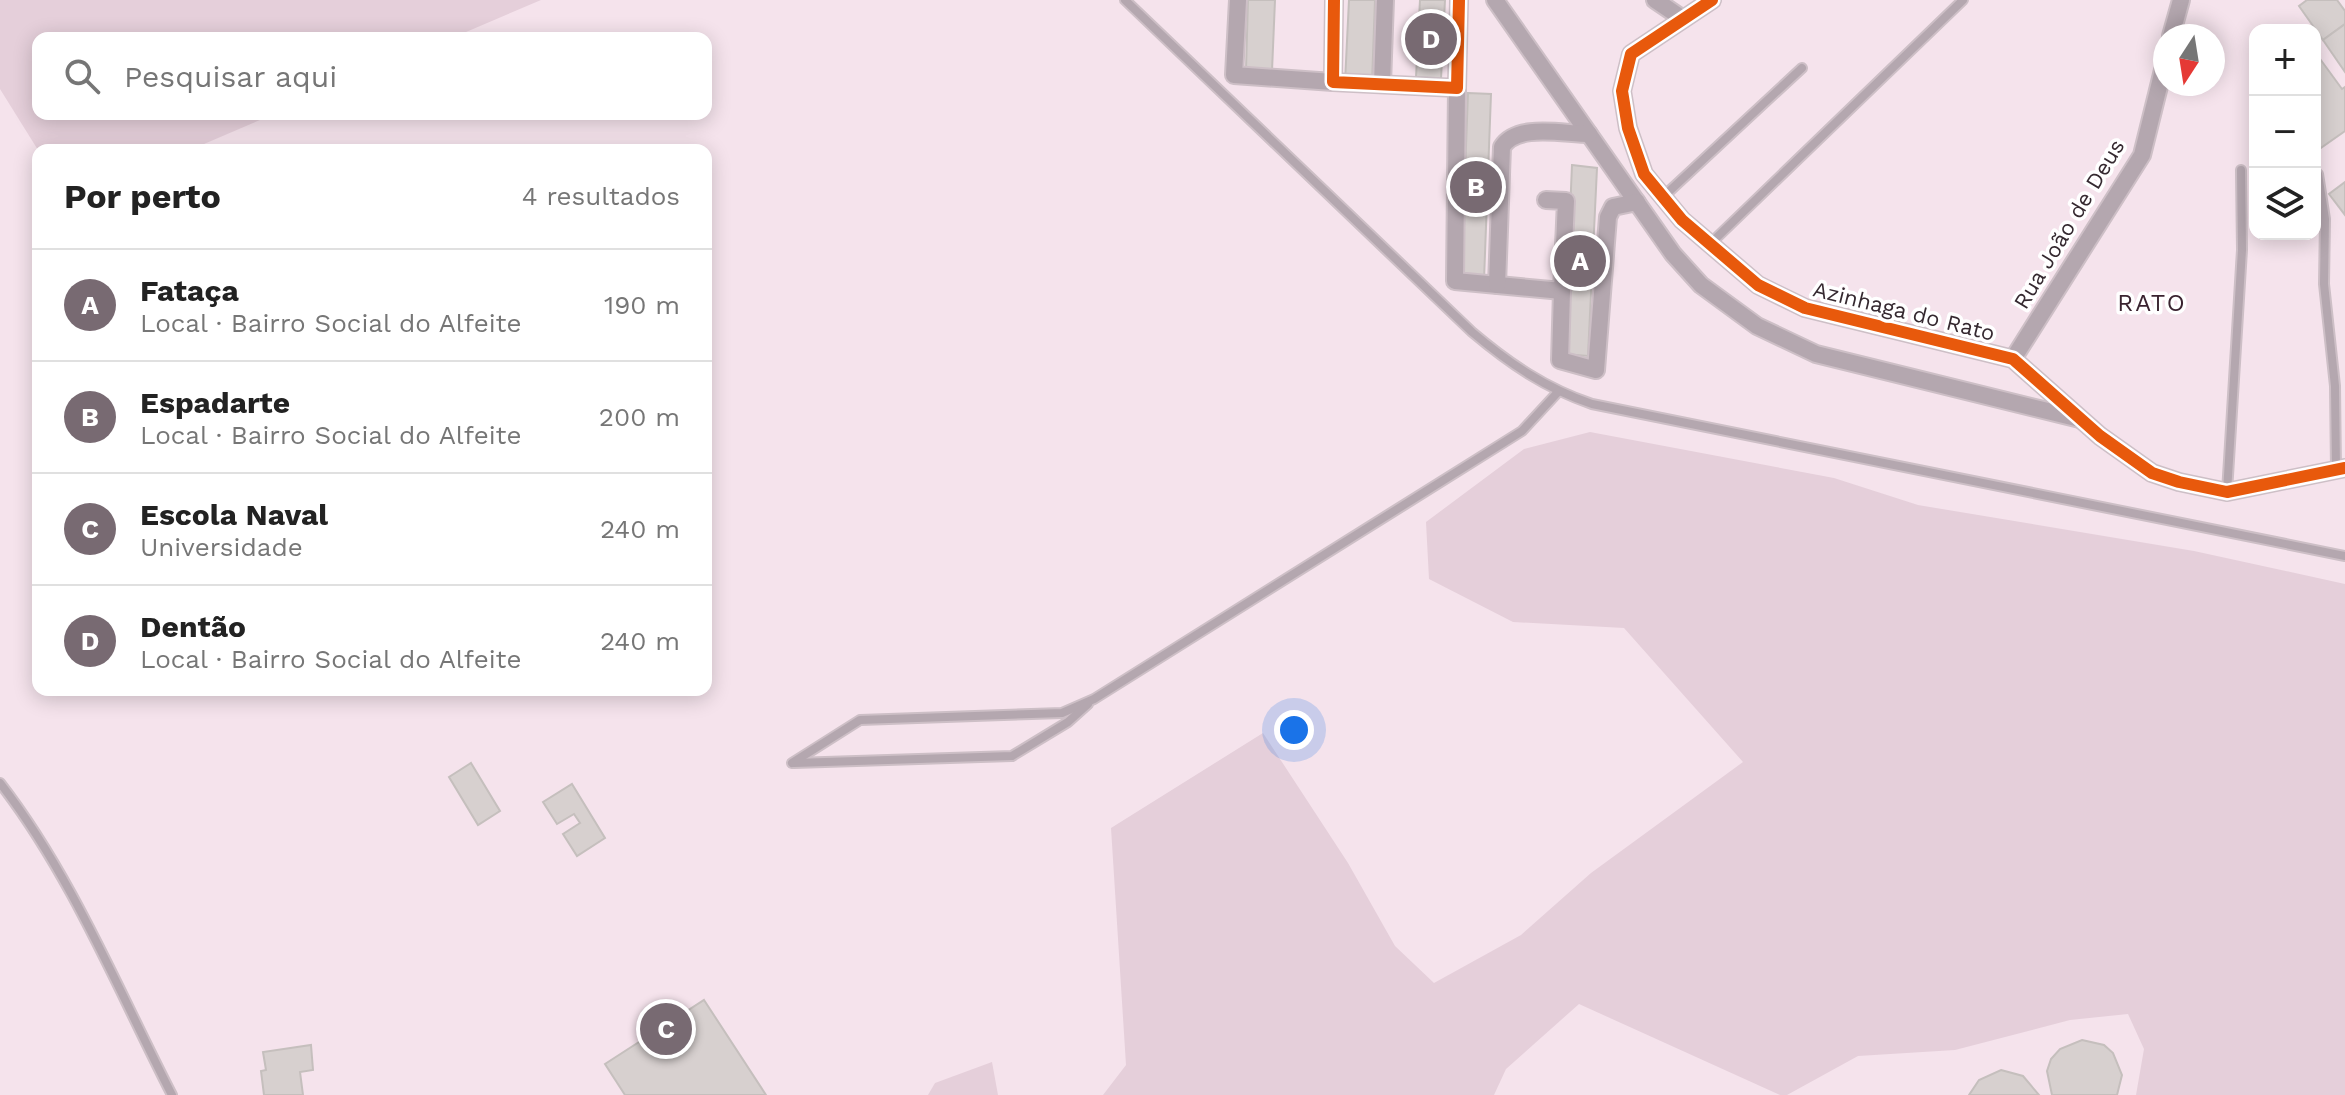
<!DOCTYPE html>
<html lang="pt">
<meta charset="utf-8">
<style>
body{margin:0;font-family:"Work Sans",sans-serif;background:#f6f6f6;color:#222}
.controls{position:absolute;right:24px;top:24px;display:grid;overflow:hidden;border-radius:16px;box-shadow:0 4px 20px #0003}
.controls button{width:72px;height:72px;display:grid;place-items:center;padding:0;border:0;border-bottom:2px solid #e0e0e0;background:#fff;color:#222;font:40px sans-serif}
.compass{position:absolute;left:2153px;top:24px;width:72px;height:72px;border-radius:50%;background:#fff;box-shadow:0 4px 20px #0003;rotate:192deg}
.you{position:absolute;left:1294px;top:730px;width:28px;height:28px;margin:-20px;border:6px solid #fff;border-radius:50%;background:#1a73e8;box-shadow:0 0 0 12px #1a73e833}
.badge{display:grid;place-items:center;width:52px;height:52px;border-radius:50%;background:#786a72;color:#fff;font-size:26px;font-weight:700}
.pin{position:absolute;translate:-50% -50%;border:4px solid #fff;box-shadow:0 2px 8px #0006}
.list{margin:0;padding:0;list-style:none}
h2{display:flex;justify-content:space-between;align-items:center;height:104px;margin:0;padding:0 32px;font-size:34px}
h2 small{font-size:26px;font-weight:400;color:#767676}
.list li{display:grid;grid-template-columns:52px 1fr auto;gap:24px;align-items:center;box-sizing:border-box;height:112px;padding:0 32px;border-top:2px solid #e0e0e0}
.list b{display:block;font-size:30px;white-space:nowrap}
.list p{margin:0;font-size:26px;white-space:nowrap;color:#767676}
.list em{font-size:26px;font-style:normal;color:#767676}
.icon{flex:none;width:44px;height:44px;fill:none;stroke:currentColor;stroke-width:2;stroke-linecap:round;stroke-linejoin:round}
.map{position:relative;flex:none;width:2345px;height:1095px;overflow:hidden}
.search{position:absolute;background:#fff;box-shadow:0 4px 20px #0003;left:32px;top:32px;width:680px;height:88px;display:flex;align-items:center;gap:20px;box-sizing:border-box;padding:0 28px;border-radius:16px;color:#767676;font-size:30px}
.panel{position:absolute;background:#fff;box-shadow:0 4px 20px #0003;left:32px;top:144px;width:680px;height:552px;border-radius:16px}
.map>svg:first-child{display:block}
.green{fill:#e5cfda}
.building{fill:#d7d0cf;stroke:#c5bfbd;stroke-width:2}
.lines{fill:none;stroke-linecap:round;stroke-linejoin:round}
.service-casing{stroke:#cdbfc6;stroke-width:12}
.minor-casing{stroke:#cdbfc6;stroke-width:20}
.service{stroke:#b4a7af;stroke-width:8}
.minor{stroke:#b4a7af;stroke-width:16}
.cycleway-casing{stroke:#fff;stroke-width:17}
.cycleway{stroke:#e8590c;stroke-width:12}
.labels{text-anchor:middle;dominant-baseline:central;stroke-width:7;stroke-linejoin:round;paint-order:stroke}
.street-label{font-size:22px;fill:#352930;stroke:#fff}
.neighbourhood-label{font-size:24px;letter-spacing:2px;fill:#3a2330;stroke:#fff}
</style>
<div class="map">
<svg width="2345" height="1095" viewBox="0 0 2345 1095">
<rect width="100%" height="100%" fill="#f5e3ec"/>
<g class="green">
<polygon points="0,0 541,0 452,38 38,38 38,114 274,114 190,150 38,150 0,89"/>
<polygon points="1590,432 1834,478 1918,505 2194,551 2345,584 2345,1095 2136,1095 2144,1049 2128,1014 2070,1020 1955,1050 1858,1056 1787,1095 1780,1095 1579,1004 1506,1069 1494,1095 1103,1095 1126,1065 1111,828 1263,733 1348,863 1395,946 1434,983 1521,935 1591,873 1743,762 1624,628 1513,622 1429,579 1426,522 1524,449"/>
<polygon points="992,1062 998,1095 928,1095 935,1083"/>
</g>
<g class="building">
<polygon points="1248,0 1275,0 1272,71 1246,69"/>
<polygon points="1349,0 1375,0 1372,83 1345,82"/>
<polygon points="1420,0 1445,0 1441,79 1416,77"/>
<polygon points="2307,0 2337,0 2345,11 2345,24 2323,40 2299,6"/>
<polygon points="2345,24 2345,72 2323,40"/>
<polygon points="2315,52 2342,89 2345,87 2345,131 2315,152"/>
<polygon points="1468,93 1491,94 1484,280 1461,279"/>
<polygon points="1572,165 1597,168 1588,356 1564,354"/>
<polygon points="2345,182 2345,215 2329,194"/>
<polygon points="471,763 500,811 478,825 449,777"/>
<polygon points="572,784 605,838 577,856 563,834 580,823 574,814 557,824 543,802"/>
<polygon points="704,1000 766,1095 625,1095 605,1064"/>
<polygon points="2082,1040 2104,1045 2113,1053 2122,1075 2117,1095 2052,1095 2047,1071 2051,1059 2060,1049"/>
<polygon points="311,1045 313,1070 300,1072 303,1095 264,1095 261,1071 266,1070 263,1052"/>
<polygon points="2001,1070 2023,1076 2039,1095 1969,1095 1979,1080"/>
</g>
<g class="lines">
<defs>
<g id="service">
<path d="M1125,0l347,332c38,32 73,56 120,72l753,152"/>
<polyline points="2318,174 2325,219 2324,284 2335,386 2336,470"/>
<polyline points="1663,197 1802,68"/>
<polyline points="1710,244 1963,0"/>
<polyline points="2227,492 2242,250 2241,170"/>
<polyline points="792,763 860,720 1062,713 1094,699 1522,431 1558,392"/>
<polyline points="794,763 1012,756 1068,722 1088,704"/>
<path d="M0,783c72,93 118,207 172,312"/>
</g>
<g id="minor">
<polyline points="1238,0 1234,75 1333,82"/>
<polyline points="1334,0 1333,82 1457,88 1459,0"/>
<polyline points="1495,0 1673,254 1701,285 1757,326 1816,354 2080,419"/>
<polyline points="1655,0 1683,19"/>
<polyline points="1712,0 1631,54 1622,91 1628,128 1644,174 1682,220 1758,285 1805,308 2013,359 2100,436 2152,473 2179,482 2227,492 2345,468"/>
<polyline points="2171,36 2181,0"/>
<polyline points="1382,84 1385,0"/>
<polyline points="1457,88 1455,281 1562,291 1566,201 1546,200"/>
<path d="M1497,285l5,-138c15,-24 61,-13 87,-13"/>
<polyline points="1562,291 1560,360 1596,370 1608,217 1613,207 1637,202"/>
<polyline points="2013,359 2142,155 2165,62"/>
</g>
</defs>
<use href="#service" class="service-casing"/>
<use href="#minor" class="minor-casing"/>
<use href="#service" class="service"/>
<use href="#minor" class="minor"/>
<defs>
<g id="cycleway">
<polyline points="1334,0 1333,82 1457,88 1459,0"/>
<polyline points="1712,0 1631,54 1622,91 1628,128 1644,174 1682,220 1758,285 1805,308 2013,359 2100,436 2152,473 2179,482 2227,492 2345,468"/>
</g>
</defs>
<use href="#cycleway" class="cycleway-casing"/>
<use href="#cycleway" class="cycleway"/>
</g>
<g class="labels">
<g class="street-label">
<text transform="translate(2069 224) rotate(-59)">Rua João de Deus</text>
<text transform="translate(1904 311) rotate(14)">Azinhaga do Rato</text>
</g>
<g class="neighbourhood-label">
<text x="2152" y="303">RATO</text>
</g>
</g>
</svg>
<div class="controls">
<button>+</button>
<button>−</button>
<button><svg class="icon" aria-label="layers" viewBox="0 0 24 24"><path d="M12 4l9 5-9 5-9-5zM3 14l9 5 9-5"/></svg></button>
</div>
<svg class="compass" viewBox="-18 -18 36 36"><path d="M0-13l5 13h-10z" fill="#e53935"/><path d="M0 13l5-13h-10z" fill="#767676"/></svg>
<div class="you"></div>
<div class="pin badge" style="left:1580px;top:261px">A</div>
<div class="pin badge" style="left:1476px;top:187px">B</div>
<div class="pin badge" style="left:666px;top:1029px">C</div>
<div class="pin badge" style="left:1431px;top:39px">D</div>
<div class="search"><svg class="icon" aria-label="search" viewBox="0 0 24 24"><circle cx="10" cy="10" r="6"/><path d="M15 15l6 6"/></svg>Pesquisar aqui</div>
<section class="panel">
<h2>Por perto<small>4 resultados</small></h2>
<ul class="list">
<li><span class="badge">A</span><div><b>Fataça</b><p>Local · Bairro Social do Alfeite</p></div><em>190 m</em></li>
<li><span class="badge">B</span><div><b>Espadarte</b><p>Local · Bairro Social do Alfeite</p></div><em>200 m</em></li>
<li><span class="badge">C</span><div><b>Escola Naval</b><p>Universidade</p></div><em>240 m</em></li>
<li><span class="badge">D</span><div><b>Dentão</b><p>Local · Bairro Social do Alfeite</p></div><em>240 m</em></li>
</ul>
</section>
</div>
